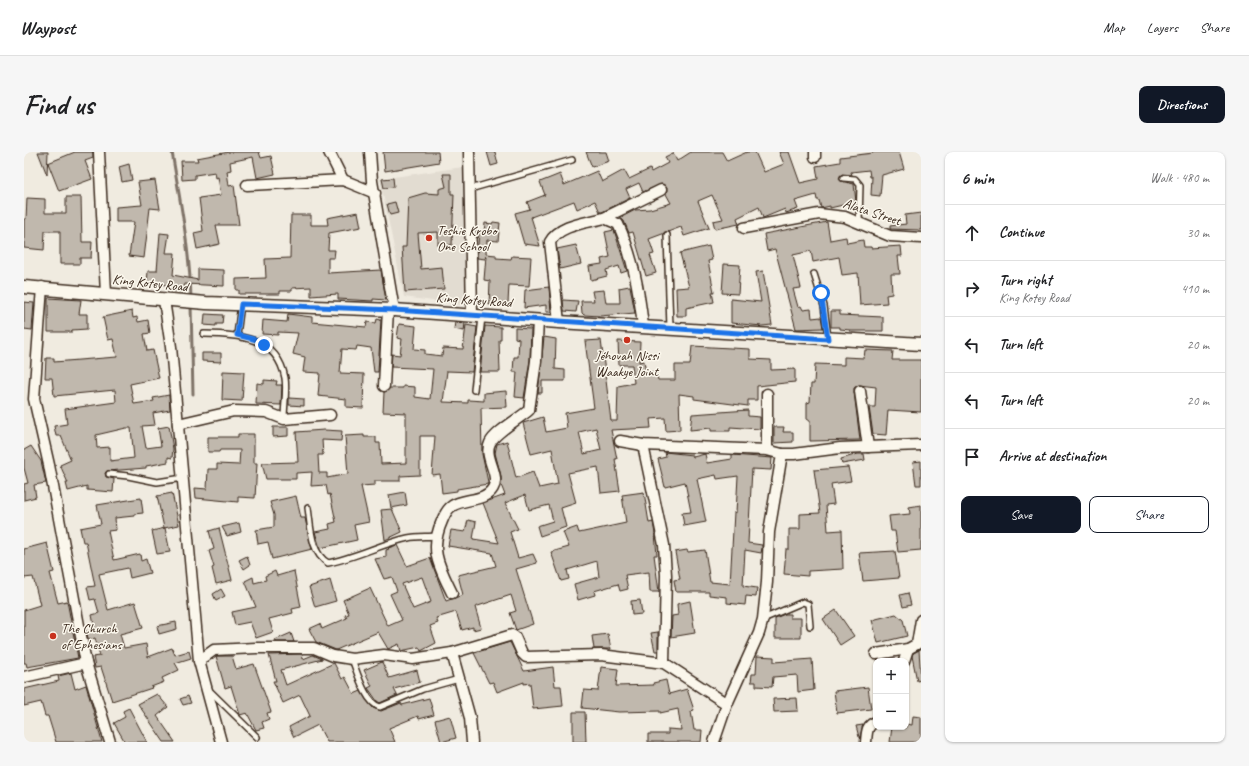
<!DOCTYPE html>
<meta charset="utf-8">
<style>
body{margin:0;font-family:Caveat,sans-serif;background:#f6f6f6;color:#202124}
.controls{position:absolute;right:12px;bottom:12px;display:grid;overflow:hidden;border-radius:8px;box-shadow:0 1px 3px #0004}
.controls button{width:36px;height:36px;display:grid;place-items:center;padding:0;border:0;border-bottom:1px solid #e0e0e0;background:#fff;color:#202124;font:20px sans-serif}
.stop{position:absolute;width:12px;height:12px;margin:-9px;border:3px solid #1a73e8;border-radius:50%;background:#fff}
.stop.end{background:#1a73e8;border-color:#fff;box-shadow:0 1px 4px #0008}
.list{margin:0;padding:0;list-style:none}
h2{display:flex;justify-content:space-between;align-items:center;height:52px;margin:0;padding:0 16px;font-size:17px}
h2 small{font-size:13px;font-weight:400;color:#757577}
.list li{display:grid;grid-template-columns:26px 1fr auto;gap:12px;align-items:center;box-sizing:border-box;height:56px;padding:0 16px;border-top:1px solid #e0e0e0}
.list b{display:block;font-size:15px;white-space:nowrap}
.list p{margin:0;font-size:13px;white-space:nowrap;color:#757577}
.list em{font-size:13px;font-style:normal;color:#757577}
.actions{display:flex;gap:8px;padding:12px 16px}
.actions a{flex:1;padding:9px 0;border:1px solid #111827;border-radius:8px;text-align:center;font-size:14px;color:#111827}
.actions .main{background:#111827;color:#fff}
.icon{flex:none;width:22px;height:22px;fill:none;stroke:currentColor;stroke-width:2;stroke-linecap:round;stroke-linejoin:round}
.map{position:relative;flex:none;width:897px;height:590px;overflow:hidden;border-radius:8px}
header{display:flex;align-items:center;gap:24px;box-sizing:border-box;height:56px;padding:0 20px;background:#fff;border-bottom:1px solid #e0e0e0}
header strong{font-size:19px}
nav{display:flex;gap:22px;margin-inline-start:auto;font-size:14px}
.intro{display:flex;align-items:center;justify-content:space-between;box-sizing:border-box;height:96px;padding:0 24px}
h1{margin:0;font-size:28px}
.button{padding:10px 18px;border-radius:8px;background:#111827;color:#fff;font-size:14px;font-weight:700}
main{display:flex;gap:24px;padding:0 24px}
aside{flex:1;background:#fff;border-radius:8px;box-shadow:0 1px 3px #0004}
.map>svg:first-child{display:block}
.built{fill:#e2dcd1}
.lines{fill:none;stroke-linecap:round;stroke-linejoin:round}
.stream{stroke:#7f7367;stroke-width:3}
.building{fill:#c0b8ad;stroke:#3b2a1e;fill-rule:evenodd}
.service-casing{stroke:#3b2a1e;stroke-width:8}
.minor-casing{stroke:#3b2a1e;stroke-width:13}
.tertiary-casing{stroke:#3b2a1e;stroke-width:15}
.service{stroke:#fbf7ec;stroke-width:5}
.minor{stroke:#fbf7ec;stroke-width:10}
.tertiary{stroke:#fbf7ec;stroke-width:12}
.route{stroke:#1a73e8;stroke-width:5}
.poi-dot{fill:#c8321e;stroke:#fbf7ec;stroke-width:1.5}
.labels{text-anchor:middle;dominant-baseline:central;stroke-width:3;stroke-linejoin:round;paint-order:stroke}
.street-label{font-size:14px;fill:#3b2a1e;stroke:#fbf7ec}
.poi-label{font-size:14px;fill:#3b2a1e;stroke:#fbf7ec;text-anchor:start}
</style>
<header>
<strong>Waypost</strong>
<nav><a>Map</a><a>Layers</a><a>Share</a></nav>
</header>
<div class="intro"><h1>Find us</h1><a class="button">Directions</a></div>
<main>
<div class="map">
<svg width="897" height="590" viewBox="0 0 897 590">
<rect width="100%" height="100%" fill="#f0ebe0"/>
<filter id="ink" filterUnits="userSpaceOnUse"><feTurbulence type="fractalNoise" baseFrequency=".025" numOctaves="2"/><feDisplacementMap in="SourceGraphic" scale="8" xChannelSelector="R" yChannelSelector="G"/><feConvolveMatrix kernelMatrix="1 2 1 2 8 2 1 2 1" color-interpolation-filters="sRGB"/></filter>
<g filter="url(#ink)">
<polygon class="built" points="439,15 445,154 380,145 356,27"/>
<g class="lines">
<g class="stream">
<path d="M148,0c8,49 18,98 19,148"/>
<polyline points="167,153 169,242"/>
</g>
</g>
<g class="building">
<polygon points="14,0 24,0 23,23"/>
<polygon points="51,0 69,0 69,6 61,9 68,27 35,39 24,11"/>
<polygon points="205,0 235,0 237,6 247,4 251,22 233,26 229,5 206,10 207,18 203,19 205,34 210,33 215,73 192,73 196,92 173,97 170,81 179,79 175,46 197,43 194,25 192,26 191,20 171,23 171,27 158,28 157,9 174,9 173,6"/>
<polygon points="359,0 414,0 415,10 361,19"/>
<polygon points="463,0 471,0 474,12 467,14"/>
<polygon points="562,0 582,0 585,9 568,15"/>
<polygon points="667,0 698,0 703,9 723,0 731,0 740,20 760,12 755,0 765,0 776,31 794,27 792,14 816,10 816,5 849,1 849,0 875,0 880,17 858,23 856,44 847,43 848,25 846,25 845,18 827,20 828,23 818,22 815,26 817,29 830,32 832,50 806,56 806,54 797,56 795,48 793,48 792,43 771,49 774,57 762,61 761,57 739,66 735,55 713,66 715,72 691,77 689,69 699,67 688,43 674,49 685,76 660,84 657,75 625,87 630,102 626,103 632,121 622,124 609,80 605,81 600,69 596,66 611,58 626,57 647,51 642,42 643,36 638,32 619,40 615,31 602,37 606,46 578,60 576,60 571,49 553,57 550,49 507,65 516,94 500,92 491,61 506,57 503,50 521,43 516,30 536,22 540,33 573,19 578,30 600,18 605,27 626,17 627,20 644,11 641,5 649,1 653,9"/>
<polygon points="105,12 108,28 98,30 95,15"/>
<polygon points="419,22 427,22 427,42 430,42 428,93 414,93 414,80 394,81 397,117 418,115 420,137 381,140 378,95 382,95 384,46 401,41 415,42 415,37 422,35"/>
<polygon points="369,26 370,35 360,36 358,27"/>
<polygon points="131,28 136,57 126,56 120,106 105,104 110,70 92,70 92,55 118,53 114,30"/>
<polygon points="42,45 57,45 58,90 68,90 67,106 56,106 56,112 36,112 36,79 21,79 20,98 0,96 0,67 2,67 3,46 21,47 21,61 42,61"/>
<polygon points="371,50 374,61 366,63 363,52"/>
<polygon points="334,60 337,75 305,81 304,98 311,98 310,106 304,106 304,121 357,118 362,148 349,147 349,149 314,147 314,142 287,144 287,135 268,136 268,139 256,139 256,142 215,142 215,138 212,138 212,127 242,126 241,107 266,106 267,63 287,63 287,73 304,73 303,66"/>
<polygon points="897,61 897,78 866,77 866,74 882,72 881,63"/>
<polygon points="469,70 476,71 474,89 463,88 462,102 472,103 472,106 487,107 488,104 507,105 505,134 485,133 484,151 473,150 473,153 465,153 466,129 460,128 462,104 461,107 453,106 455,80 460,80 461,71 468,72"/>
<polygon points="803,70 806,88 822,85 823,91 839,88 840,95 847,95 847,96 877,94 878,104 874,104 876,122 867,122 868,142 862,143 863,151 836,153 834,121 818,123 815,105 789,110 787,99 769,103 777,136 769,137 774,155 777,154 779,158 787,157 788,166 797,165 799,176 772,177 751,97 743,99 740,82"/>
<polygon points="590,78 603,119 597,121 595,114 582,118 583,124 567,128 565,114 578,112 577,107 586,105 581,80"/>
<polygon points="136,81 145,82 142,101 151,101 149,123 174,128 174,117 200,118 200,134 161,132 159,140 146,138 147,133 123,132 124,119 133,119"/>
<polygon points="552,93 557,112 536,117 533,97"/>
<polygon points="685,94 688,108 684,109 690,140 688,140 690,150 662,156 662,164 653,164 652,136 665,135 656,101"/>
<polygon points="700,112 716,113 714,142 698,141"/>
<polygon points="739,119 748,173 738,174 707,171 707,147 737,150 732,120"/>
<polygon points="605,134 606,134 611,161 576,164 560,163 558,161 557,149 570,149 568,139 580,138 582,151 596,151 595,136"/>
<polygon points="525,135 527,160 522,160 522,153 500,156 501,138"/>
<polygon points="24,146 57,148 55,162 63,162 63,177 48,178 48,180 24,180"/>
<polygon points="539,148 554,149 552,160 540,159"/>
<polygon points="0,150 10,151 8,178 0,177"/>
<path d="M108,159l1,7 4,-1 1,5 10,-2 2,13 -6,1 3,17 6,-1 6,28 -29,6 4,20 20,-3 -1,-3 16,-3 1,15 -17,3 2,12 -13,1 4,22 15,-2 -3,-18 11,-2 4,23 -1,9 -4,-1v5l-22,4v2l-39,3 -2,2 1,4 8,2 -1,13 -26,-2v-4l-19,5 -2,-8h2l-8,-18 11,-5 -10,-24h-5l-2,-10 13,-2 -2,-15 51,-7 -1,-12 -61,6 -2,-18h-7l1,-20h8v4l63,-5 -4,-18 -5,1 -5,-23zM102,276h5l3,30 -24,3v-14l-13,1 -1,-13z"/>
<polygon points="807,159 816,159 816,163 859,165 859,179 826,179 826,178 816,177 816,175 807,175"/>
<polygon points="181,162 199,163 198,172 192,172 192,174 180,173"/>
<polygon points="264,162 288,165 288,170 342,175 343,170 352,171 353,167 357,168 354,220 350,220 347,196 333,194 332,198 318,197 316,221 340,222 339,256 322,255 322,247 294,244 296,221 279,220 281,205 269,202 274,181 254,180 254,183 238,182 239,168 263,170"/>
<polygon points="431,170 441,171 440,179 430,177"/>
<polygon points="375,172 392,174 390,197 401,198 401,202 418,204 419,196 439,197 442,173 453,175 448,220 423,219 419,250 444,251 444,248 460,249 460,241 482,239 483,255 457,256 458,302 464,330 464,332 433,337 433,339 418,341 416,322 408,323 411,284 396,284 396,323 376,324 376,329 351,329 351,333 337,334 345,370 330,373 333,388 296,396 291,380 306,377 305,372 312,370 306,342 304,343 302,333 287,334 288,320 272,321 272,327 242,327 238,311 274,310 272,280 300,278 318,279 317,289 298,288 299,303 294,303 295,321 303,321 303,326 324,322 321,284 340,283 340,285 352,285 352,291 356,291 357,312 382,311 382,261 359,260 360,240 366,236 379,236 379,234 391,235 391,245 406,247 409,217 367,215 368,202 376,203 378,187 373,186"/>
<polygon points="461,174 477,175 477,188 475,188 476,220 456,220"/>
<polygon points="491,176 507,177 506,208 500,246 491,245 493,220 489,220 490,205 494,205 495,187 491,186"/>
<polygon points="520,185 532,187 531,217 541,218 541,229 518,229 518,241 514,241"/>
<path d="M577,188l10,81h6l1,-35 16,-3 -2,-18h-13l-1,-24 22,1 -1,20 5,-1 2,12 10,-2 2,9h17v-15h15l2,-19 58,3v10l21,1v10l24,-1v13l-38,4v14h-9v6l-54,-7v-3l-15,-2 1,36 -14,1 -1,-13 -15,1 1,9 -40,2 6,29h-2l5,32 -19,2 -3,-26 -30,6 8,30 -15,5 5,19 -26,9 -3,-10 16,-5 -4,-16 -20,5 -4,-15 -20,8 13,26 -8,3 8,26 15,-4 4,9 -21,6 17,55 -17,6 -6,-17 6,-2 -5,-16 -36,12 6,21 -8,2v-3l-11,3 -6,-18 -20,6 2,5 -8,3 6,17 -15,8 -2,-4 -18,4 -2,-7 -11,5 -10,-17 -42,18 -20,-8 -7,-13 11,-5 2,5 25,-11 -2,-3 4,-1 -6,-14 27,-12 18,38 14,-6 -12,-26 7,-3 -5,-14 -8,2 -9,-20 11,-2v-7l3,-1 -1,-1 9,-3 10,21 23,-8 16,43 17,-6 -5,-20 38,-9 -4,-13 -44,-7 3,-16 14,2 3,-12 8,2 -3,17 26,4 -16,-40 22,-8 -4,-10v-9l-6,-23 2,-9 10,-3 9,37 17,-6 6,16 19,-4 -6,-35 -21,5 -8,-31 20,-6 3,15 21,-4 -2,-15 29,-5 -9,-67zM572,276l5,22 -17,4 -5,-22zM398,425l9,25 -18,7 -11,-25z"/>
<polygon points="841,198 869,199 868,208 897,208 897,260 864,258 862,283 849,282 845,255 851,255 852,235 835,233 830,236 830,240 836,288 786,289 786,268 783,268 783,251 786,250 787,232 790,232 791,212 820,213 820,205 840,206"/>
<polygon points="178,201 197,201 197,210 178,209"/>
<polygon points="199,219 220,220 218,249 198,248"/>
<polygon points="240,228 253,229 252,233 258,233 257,253 232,252 233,231 240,232"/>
<polygon points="265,246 280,247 280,254 265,253"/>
<polygon points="724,258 724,264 736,265 736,277 706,275 706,279 687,279 687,276 666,278 668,262"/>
<polygon points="249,275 264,275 264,284 249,285"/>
<polygon points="750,275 760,275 759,280 769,280 769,290 750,291"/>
<polygon points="214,282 230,282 230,311 233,311 231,346 214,345 214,350 172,346 171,336 183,337 184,317 193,317 193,312 215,313 216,298 196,298 195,300 184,300 184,285 214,285"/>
<polygon points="7,294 17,309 22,331 10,333 12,345 0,348 0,332 4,331 0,316 0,298"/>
<polygon points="641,300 668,303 669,305 681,302 683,311 708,307 708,303 748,306 747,318 728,317 724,391 738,393 738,396 737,401 721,398 719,434 733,436 732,445 722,444 721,453 703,451 703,445 685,443 685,440 652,440 650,428 656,427 651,400 663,398 664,400 681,398 686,430 706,432 710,360 712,361 714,324 693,327 692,323 673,327 682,370 660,374 658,361 667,360 661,330 641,335 634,307 642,305"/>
<polygon points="834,302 840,302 841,308 818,312 817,307"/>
<polygon points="897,309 897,333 892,333 889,310"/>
<polygon points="824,315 827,329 807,332 810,352 802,353 804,379 818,378 819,417 784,419 784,424 760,422 762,397 765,397 765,377 776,377 776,362 796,361 790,318"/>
<polygon points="381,340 383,353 367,356 365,343"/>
<polygon points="620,340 625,371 629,370 631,382 633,403 630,403 635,440 626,440 625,420 601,423 604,437 596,439 594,432 570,439 571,443 554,448 550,432 575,425 573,409 543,418 545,427 537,429 527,400 545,395 539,380 553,375 555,381 602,371 598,343"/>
<polygon points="148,341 155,373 140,376 133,344"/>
<polygon points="272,344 277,366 281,366 288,397 248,407 244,390 234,392 232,378 250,375 250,363 246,350"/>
<polygon points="117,346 119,361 110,362 110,364 91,366 92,378 84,379 90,408 116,402 117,409 122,407 126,421 106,426 104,416 75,422 84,458 111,450 119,476 96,482 100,496 122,492 124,505 148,496 151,503 165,499 167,506 151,511 155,518 138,526 140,530 127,535 128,536 88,549 77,515 71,516 69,505 76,504 71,486 64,488 63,480 71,478 68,463 75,461 71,447 66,448 63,435 71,434 62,390 59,390 56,376 77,372 73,353"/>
<polygon points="897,353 897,398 874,400 871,379 867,379 865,364 886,362 885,355"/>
<polygon points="368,357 378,380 361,388 357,358"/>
<polygon points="215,371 217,380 203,384 198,375"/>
<polygon points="141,376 146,400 133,402 128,379"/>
<polygon points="195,376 208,428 192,432 188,416 190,415 185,399 190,397 185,379"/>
<polygon points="23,391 30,420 26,421 34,451 43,449 54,506 3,515 2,511 0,511 0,458 16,453 9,425 0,426 0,397"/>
<polygon points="871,399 875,426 839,429 835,401"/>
<polygon points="223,404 226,413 220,417 215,408"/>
<polygon points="251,419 253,424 270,419 277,455 268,457 269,461 245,467 249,480 232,486 226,470 211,473 208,460 232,455 221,429 229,425 230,431 242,428 241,424"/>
<polygon points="306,428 312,449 291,455 285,435"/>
<polygon points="197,437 201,444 192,449 189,442"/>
<polygon points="884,441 887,453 879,455 876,443"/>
<polygon points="616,448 618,462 608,463 607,449"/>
<polygon points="666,449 671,481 647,485 648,464 654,463 653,452"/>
<polygon points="812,458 830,484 816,493 799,467"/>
<polygon points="761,462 766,462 766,466 777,466 777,486 751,486 751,466"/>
<polygon points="872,462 879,468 883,484 854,491 848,468"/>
<polygon points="152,470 153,477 135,482 133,474"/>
<polygon points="634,480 634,499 631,499 627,481"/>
<polygon points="267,481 270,490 252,490 251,488"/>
<polygon points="584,482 587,497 570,497 568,484"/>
<polygon points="486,490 500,519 529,515 531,534 537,534 539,554 509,557 506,531 500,532 500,530 473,540 469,530 465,531 450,501"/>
<polygon points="895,498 897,528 893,529 888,504 889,501"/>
<polygon points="278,502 279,507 289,503 298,507 257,518 262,533 310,511 318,527 321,525 330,542 337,539 349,556 357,559 377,551 378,553 405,546 410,563 395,567 394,564 365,576 371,590 303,590 294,573 270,585 265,575 286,564 276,543 259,551 249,529 252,529 245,503"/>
<polygon points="192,504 208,504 212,517 230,512 247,560 243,561 245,567 238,570 240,576 232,578 223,561 216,563 207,534 201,536"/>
<polygon points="733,504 750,505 750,510 788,507 790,538 774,540 773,523 749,525 748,535 732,534 732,530 727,530 728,522 732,522"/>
<polygon points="358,510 365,526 393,518 396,530 370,537 373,543 356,551 353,549 344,536 348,534 340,518"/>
<polygon points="577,515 594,517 592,534 630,533 629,531 642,528 645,542 663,537 670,558 667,559 670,578 678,578 677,590 624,590 624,582 644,582 644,577 657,578 654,557 636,561 636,559 595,560 558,556 560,538 574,539"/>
<polygon points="47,521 51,537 62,533 78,590 32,590 24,564 21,564 17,550 0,554 0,537 35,529 34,524"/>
<polygon points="844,535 847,557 813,561 810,539"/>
<polygon points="133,542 144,555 133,564 151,590 140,590 114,552"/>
<polygon points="164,544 167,551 159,553 156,547"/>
<polygon points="773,546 774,559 750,560 749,547"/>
<polygon points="105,556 123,590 101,590 90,571 101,565 99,559"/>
<polygon points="549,560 561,560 562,590 549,590"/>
<polygon points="426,564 432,586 417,590 411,568"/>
<polygon points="889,564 897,565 897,590 866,590 868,575 882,575 882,572 888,573"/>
<polygon points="839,573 836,585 835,585 832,574"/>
</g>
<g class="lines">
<defs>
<g id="service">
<polyline points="819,26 831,27 836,33 835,70"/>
<polyline points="446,37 548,8"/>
<polyline points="643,83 646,176"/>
<polyline points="790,122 800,154 804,186"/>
<path d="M180,182c35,1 73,2 81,44 2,12 -1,28 -1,41"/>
<polyline points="213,183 217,152"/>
<polyline points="450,238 458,165"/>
<polyline points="85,322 104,324 133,330 159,326"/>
<path d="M284,356c3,19 2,44 20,55 27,-5 53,-19 80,-25 9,-2 19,-1 28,-2"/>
<polyline points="739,467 779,450 784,452 786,474"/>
<path d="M328,507c5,13 14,45 28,48l43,-18 36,-10"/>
<polyline points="184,537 233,585"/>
</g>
<g id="minor">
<polyline points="75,0 82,142"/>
<polyline points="305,0 319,28"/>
<polyline points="346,0 348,29 370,158"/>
<polyline points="445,0 448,163"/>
<polyline points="791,0 791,5"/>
<polyline points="223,33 319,28 351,41"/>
<polyline points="720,76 795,62 821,65 866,84 897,86"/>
<polyline points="18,135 10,247 25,313 62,511"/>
<polyline points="140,148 147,195 175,509 197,590"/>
<path d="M535,170l-9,-80c10,-18 37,-19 54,-24"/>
<path d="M619,174c-4,-35 -10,-70 -25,-102l-14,-6 57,-28"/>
<polyline points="360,234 364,157"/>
<polyline points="836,239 844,295"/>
<polyline points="154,272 210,259 242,260 260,267 306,263"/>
<polyline points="596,289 619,293 743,298 758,302"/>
<polyline points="619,293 640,393 642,423 640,511"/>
<polyline points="743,298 743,242"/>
<path d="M428,441c-13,-27 -23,-43 -10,-72 2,-5 5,-12 10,-15 12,-8 33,-4 41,-18 8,-13 -10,-31 -3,-45 5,-11 29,-24 39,-33l7,-49 2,-41"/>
<polyline points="428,501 446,566 448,590"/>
<polyline points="852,502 884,497 893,492 897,468"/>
<polyline points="175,509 190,498 232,496 290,496 309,504 328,507 360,503 389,507 428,501 488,483 491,485 498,501 502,505 577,503 640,511 703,552"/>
<polyline points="880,509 884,497"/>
<polyline points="0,525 62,511 86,590"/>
<polyline points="690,590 703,552 735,481 739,467 743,430 745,380 758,302 770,302 816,296 897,293"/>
<path d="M842,590c1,-9 0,-17 10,-20"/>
</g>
<polyline id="tertiary" points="0,135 182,151 370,158 535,170 897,192"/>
</defs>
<use href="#service" class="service-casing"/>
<use href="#minor" class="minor-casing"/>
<use href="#tertiary" class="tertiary-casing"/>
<use href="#service" class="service"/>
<use href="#minor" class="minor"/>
<use href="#tertiary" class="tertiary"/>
</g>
</g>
<g class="lines" filter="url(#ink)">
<polyline class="route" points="240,193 233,188 213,183 217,152 370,158 804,187 797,141"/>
</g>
<g class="poi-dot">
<circle cx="405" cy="86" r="4"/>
<circle cx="603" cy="188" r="4"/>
<circle cx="29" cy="484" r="4"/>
</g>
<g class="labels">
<g class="street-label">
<text transform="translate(848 60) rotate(18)">Alata Street</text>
<text transform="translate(126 131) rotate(6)">King Kotey Road</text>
<text transform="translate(450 148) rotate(4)">King Kotey Road</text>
</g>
<g class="poi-label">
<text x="413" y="78">Teshie Krobo<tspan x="413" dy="16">One School</tspan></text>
<text x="603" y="203" text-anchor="middle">Jéhovah Nissi<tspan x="603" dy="16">Waakye Joint</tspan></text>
<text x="37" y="476">The Church<tspan x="37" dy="16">of Ephesians</tspan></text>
</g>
</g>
</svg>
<div class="controls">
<button>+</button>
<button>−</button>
</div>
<div class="stop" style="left:797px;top:141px"></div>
<div class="stop end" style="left:240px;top:193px"></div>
</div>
<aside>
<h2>6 min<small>Walk · 480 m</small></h2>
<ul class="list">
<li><svg class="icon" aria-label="ahead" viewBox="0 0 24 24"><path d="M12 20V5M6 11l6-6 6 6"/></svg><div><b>Continue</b></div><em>30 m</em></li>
<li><svg class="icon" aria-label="right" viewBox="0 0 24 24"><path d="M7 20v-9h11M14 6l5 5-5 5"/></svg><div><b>Turn right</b><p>King Kotey Road</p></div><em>410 m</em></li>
<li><svg class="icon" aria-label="left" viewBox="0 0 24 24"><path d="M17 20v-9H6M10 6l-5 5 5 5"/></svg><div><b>Turn left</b></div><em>20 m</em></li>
<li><svg class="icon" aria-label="left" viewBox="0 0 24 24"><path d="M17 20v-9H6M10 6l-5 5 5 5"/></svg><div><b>Turn left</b></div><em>20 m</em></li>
<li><svg class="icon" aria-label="arrive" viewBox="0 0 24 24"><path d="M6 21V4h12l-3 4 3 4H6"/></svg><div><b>Arrive at destination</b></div></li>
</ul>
<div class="actions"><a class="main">Save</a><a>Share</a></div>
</aside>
</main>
